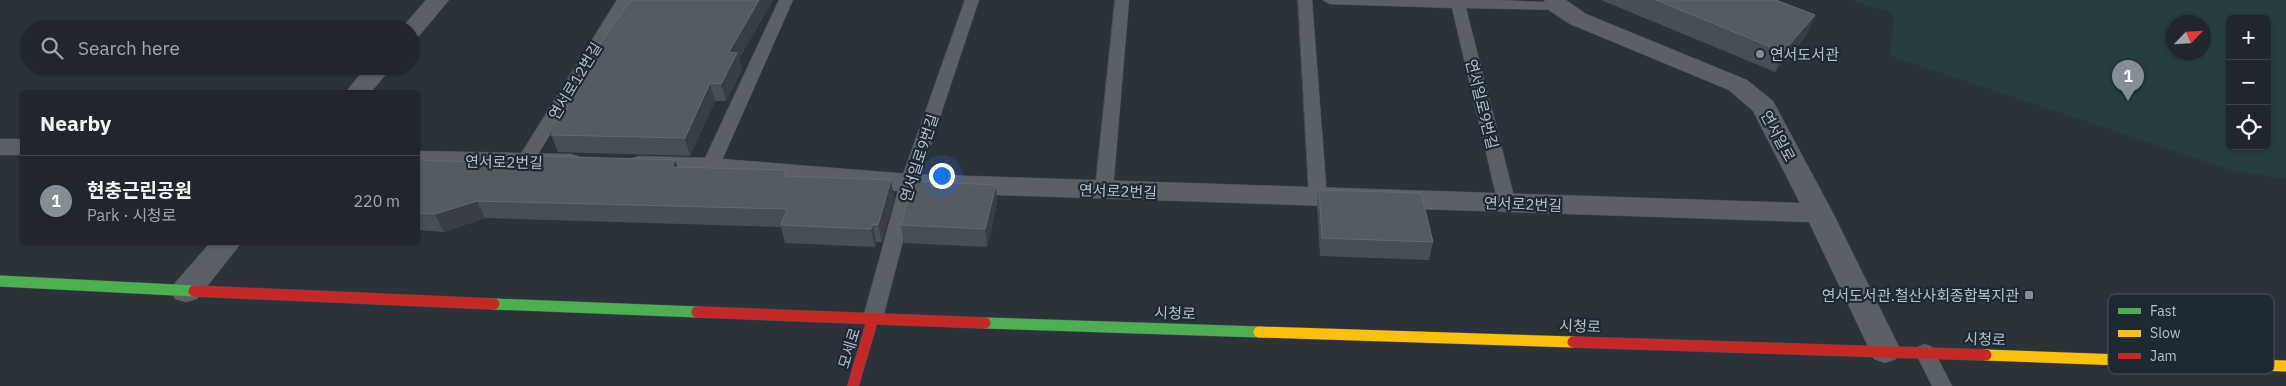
<!DOCTYPE html>
<meta charset="utf-8">
<style>
body{margin:0;font-family:"IBM Plex Sans","Noto Sans KR",sans-serif;background:#2d3237;color:#f1f3f6}
.controls{position:absolute;right:15px;top:15px;display:grid;overflow:hidden;border-radius:8px;box-shadow:0 1px 4px #0004}
.controls button{width:45px;height:45px;display:grid;place-items:center;padding:0;border:0;border-bottom:1px solid #3d4347;background:#20262b;color:#f1f3f6;font:25px sans-serif}
.compass{position:absolute;left:2166px;top:15px;width:45px;height:45px;border-radius:50%;background:#20262b;box-shadow:0 1px 4px #0004;rotate:65deg}
.you{position:absolute;left:941px;top:175px;width:18px;height:18px;margin:-12px;border:4px solid #fff;border-radius:50%;background:#1a73e8;box-shadow:0 0 0 8px #1a73e833}
.badge{display:grid;place-items:center;width:32px;height:32px;border-radius:50%;background:#858e97;color:#fff;font-size:16px;font-weight:700}
.pin{position:absolute;translate:-50% -41px;filter:drop-shadow(0 1px 2px #0008)}
.pin::after{content:'';position:absolute;top:26px;width:18px;height:15px;background:inherit;clip-path:polygon(0 0,100% 0,50% 100%)}
.list{margin:0;padding:0;list-style:none}
h2{display:flex;justify-content:space-between;align-items:center;height:65px;margin:0;padding:0 20px;font-size:21px}
h2 small{font-size:16px;font-weight:400;color:#a2a5a9}
.list li{display:grid;grid-template-columns:32px 1fr auto;gap:15px;align-items:center;box-sizing:border-box;height:90px;padding:0 20px;border-top:1px solid #3d4347}
.list b{display:block;font-size:19px;white-space:nowrap}
.list p{margin:0;font-size:16px;white-space:nowrap;color:#a2a5a9}
.list em{font-size:16px;font-style:normal;color:#a2a5a9}
.icon{flex:none;width:28px;height:28px;fill:none;stroke:currentColor;stroke-width:2;stroke-linecap:round;stroke-linejoin:round}
.map{position:relative;flex:none;width:2286px;height:386px;overflow:hidden}
.search{position:absolute;background:#20262b;box-shadow:0 1px 4px #0004;left:20px;top:20px;width:400px;height:55px;display:flex;align-items:center;gap:12px;box-sizing:border-box;padding:0 18px;border-radius:28px;color:#a2a5a9;font-size:19px}
.panel{position:absolute;background:#20262b;box-shadow:0 1px 4px #0004;left:20px;top:90px;width:400px;height:155px;border-radius:8px}
.map>svg:first-child{display:block}
.green{fill:#283d3f;fill-rule:evenodd}
.lines{fill:none;stroke-linecap:round;stroke-linejoin:round}
.lane-casing{stroke:#494e54;stroke-width:1}
.street-casing{stroke:#494e54;stroke-width:1}
.fast-casing{stroke:#494e54;stroke-width:12}
.slow-casing{stroke:#494e54;stroke-width:12}
.jam-casing{stroke:#494e54;stroke-width:12}
.lane{fill:#5b6067;fill-rule:evenodd}
.street{fill:#5b6067;fill-rule:evenodd}
.fast{stroke:#4caf50;stroke-width:11}
.slow{stroke:#ffc107;stroke-width:11}
.jam{stroke:#c62828;stroke-width:11}
.wall{fill:#484e55}
.shaded-wall{fill:#383e44}
.building{fill:#545b61;stroke:#636a72}
.poi-dot{fill:#858e97;stroke:#1e2934;stroke-width:2}
.labels{text-anchor:middle;dominant-baseline:central;stroke-width:4.5;stroke-linejoin:round;paint-order:stroke}
.poi-label{font-size:15px;fill:#b6bfca;stroke:#1e2934;text-anchor:start}
.street-label{font-size:15px;fill:#b6bfca;stroke:#1e2934}
.key{fill:#1e2934;stroke:#4c5661;stroke-width:1}
.key-label{font-size:14px;fill:#b6bfca}
</style>
<div class="map">
<svg width="2286" height="386" viewBox="0 0 2286 386">
<rect width="100%" height="100%" fill="#2b3239"/>
<path class="green" d="M1851,0h435v179l-52,-8 -344,-115 4,-42zM2230,19h37v127h-37zM2174,22h30v30h-30z"/>
<g class="lines">
<defs>
<g id="lane">
<polygon points="617,0 631,0 531,166 525,168 519,166 516,162"/>
<polygon points="779,0 793,0 719,167 716,171 710,173 704,171 701,167"/>
<polygon points="965,0 979,0 918,183 883,318 880,323 873,325 866,323 863,318 900,183"/>
<polygon points="1115,0 1129,0 1113,190 1110,194 1104,196 1098,194 1095,190"/>
<polygon points="1298,0 1312,0 1327,197 1324,201 1318,203 1312,201 1309,197"/>
<polygon points="1323,0 1496,0 1563,3 1565,6 1563,9 1558,10 1466,8 1516,204 1513,208 1507,210 1501,208 1498,204 1452,8 1330,4"/>
<polygon points="1925,344 1932,347 1952,386 1932,386 1915,352 1918,347"/>
</g>
<g id="street">
<polygon points="426,0 449,0 419,36 411,38 411,29 401,29"/>
<polygon points="1544,0 1566,0 1586,14 1747,80 1773,101 1833,213 1901,351 1896,359 1885,363 1874,359 1809,222 909,192 710,176 639,174 630,171 626,165 630,159 639,156 710,158 909,174 1800,203 1753,111 1729,90 1570,24 1550,11"/>
<polygon points="367,66 393,66 371,92 346,92"/>
<rect x="0" y="139" width="22" height="16"/>
<polygon points="418,151 571,154 580,157 584,163 580,169 571,172 418,169"/>
<polygon points="211,242 242,242 197,299 186,302 175,299 171,291 175,283"/>
</g>
<g id="fast">
<polyline points="0,281 194,291"/>
<polyline points="494,304 697,312"/>
<polyline points="985,323 1259,332"/>
</g>
<g id="slow">
<polyline points="1259,332 1573,342"/>
<polyline points="1986,355 2286,366"/>
</g>
<g id="jam">
<polyline points="194,291 494,304"/>
<polyline points="697,312 985,323"/>
<polyline points="1573,342 1986,355"/>
<polyline points="853,386 873,318"/>
</g>
</defs>
<use href="#lane" class="lane-casing"/>
<use href="#street" class="street-casing"/>
<use href="#fast" class="fast-casing"/>
<use href="#slow" class="slow-casing"/>
<use href="#jam" class="jam-casing"/>
<use href="#lane" class="lane"/>
<use href="#street" class="street"/>
<use href="#fast" class="fast"/>
<use href="#slow" class="slow"/>
<use href="#jam" class="jam"/>
</g>
<g class="wall">
<polygon points="631,0 773,0 739,59 742,70 726,101 715,101 690,156 558,152 551,135 576,92 575,87"/>
<polygon points="1601,0 1776,0 1815,15 1806,36 1775,72"/>
<polygon points="418,160 519,164 675,160 677,167 788,176 891,180 894,198 882,242 876,242 875,247 785,243 781,227 485,218 444,232 418,230"/>
<polygon points="1319,190 1433,242 1429,260 1320,256 1317,207"/>
<polygon points="997,203 987,247 904,243 901,225"/>
</g>
<g class="shaded-wall">
<polygon points="759,0 773,0 739,59 742,70 726,101 721,84 729,52"/>
<polygon points="1815,15 1806,36 1775,72 1783,52"/>
<polygon points="710,83 715,101 690,156 685,138"/>
<polygon points="675,160 681,177 672,167"/>
<polygon points="891,180 894,198 882,242 878,225"/>
<polygon points="996,185 997,203 987,247 985,229"/>
<polygon points="477,201 485,218 444,232 435,214"/>
<polygon points="873,224 876,242 875,247 871,229"/>
</g>
<g class="building">
<polygon points="631,0 759,0 729,52 737,53 721,84 710,83 685,138 551,135 579,87 575,87 598,47"/>
<polygon points="1656,0 1776,0 1815,15 1783,52"/>
<polygon points="538,156 675,160 672,167 786,170 784,176 891,180 878,225 873,224 871,229 781,225 787,209 477,201 435,214 418,213 418,160 519,164 534,163"/>
<polygon points="913,181 996,185 985,229 901,225"/>
<polygon points="1319,190 1421,193 1433,242 1322,238"/>
</g>
<g class="poi-dot">
<circle cx="1760" cy="54" r="5"/>
<rect x="2024" y="290" width="10" height="10" rx="2.5"/>
</g>
<g class="labels">
<g class="poi-label">
<text x="1770" y="54">연서도서관</text>
<text x="2019" y="295" text-anchor="end">연서도서관.철산사회종합복지관</text>
</g>
<g class="street-label">
<text transform="translate(575 81) rotate(-59)">연서로12번길</text>
<text transform="translate(1482 104) rotate(76)">연서일로9번길</text>
<text transform="translate(1778 136) rotate(62)">연서일로</text>
<text transform="translate(919 158) rotate(-72)">연서일로9번길</text>
<text transform="translate(504 162) rotate(1)">연서로2번길</text>
<text transform="translate(1118 191) rotate(2)">연서로2번길</text>
<text transform="translate(1523 204) rotate(2)">연서로2번길</text>
<text transform="translate(1175 313) rotate(2)">시청로</text>
<text transform="translate(1580 326) rotate(2)">시청로</text>
<text transform="translate(1985 339) rotate(2)">시청로</text>
<text transform="translate(849 348) rotate(-73)">모세로</text>
</g>
</g>
<rect x="2108" y="294" width="166" height="80" rx="8" class="key"/>
<rect x="2118" y="308" width="23" height="6" fill="#4caf50"/>
<rect x="2118" y="330" width="23" height="7" fill="#ffc107"/>
<rect x="2118" y="353" width="23" height="6" fill="#c62828"/>
<g class="key-label">
<text x="2150" y="316">Fast</text>
<text x="2150" y="338">Slow</text>
<text x="2150" y="361">Jam</text>
</g>
</svg>
<div class="controls">
<button>+</button>
<button>−</button>
<button><svg class="icon" aria-label="locate" viewBox="0 0 24 24"><circle cx="12" cy="12" r="6"/><path d="M12 2v4M12 18v4M2 12h4M18 12h4"/></svg></button>
</div>
<svg class="compass" viewBox="-18 -18 36 36"><path d="M0-13l5 13h-10z" fill="#e53935"/><path d="M0 13l5-13h-10z" fill="#a2a5a9"/></svg>
<div class="you"></div>
<div class="pin badge" style="left:2128px;top:101px">1</div>
<div class="search"><svg class="icon" aria-label="search" viewBox="0 0 24 24"><circle cx="10" cy="10" r="6"/><path d="M15 15l6 6"/></svg>Search here</div>
<section class="panel">
<h2>Nearby<small></small></h2>
<ul class="list">
<li><span class="badge">1</span><div><b>현충근린공원</b><p>Park · 시청로</p></div><em>220 m</em></li>
</ul>
</section>
</div>
